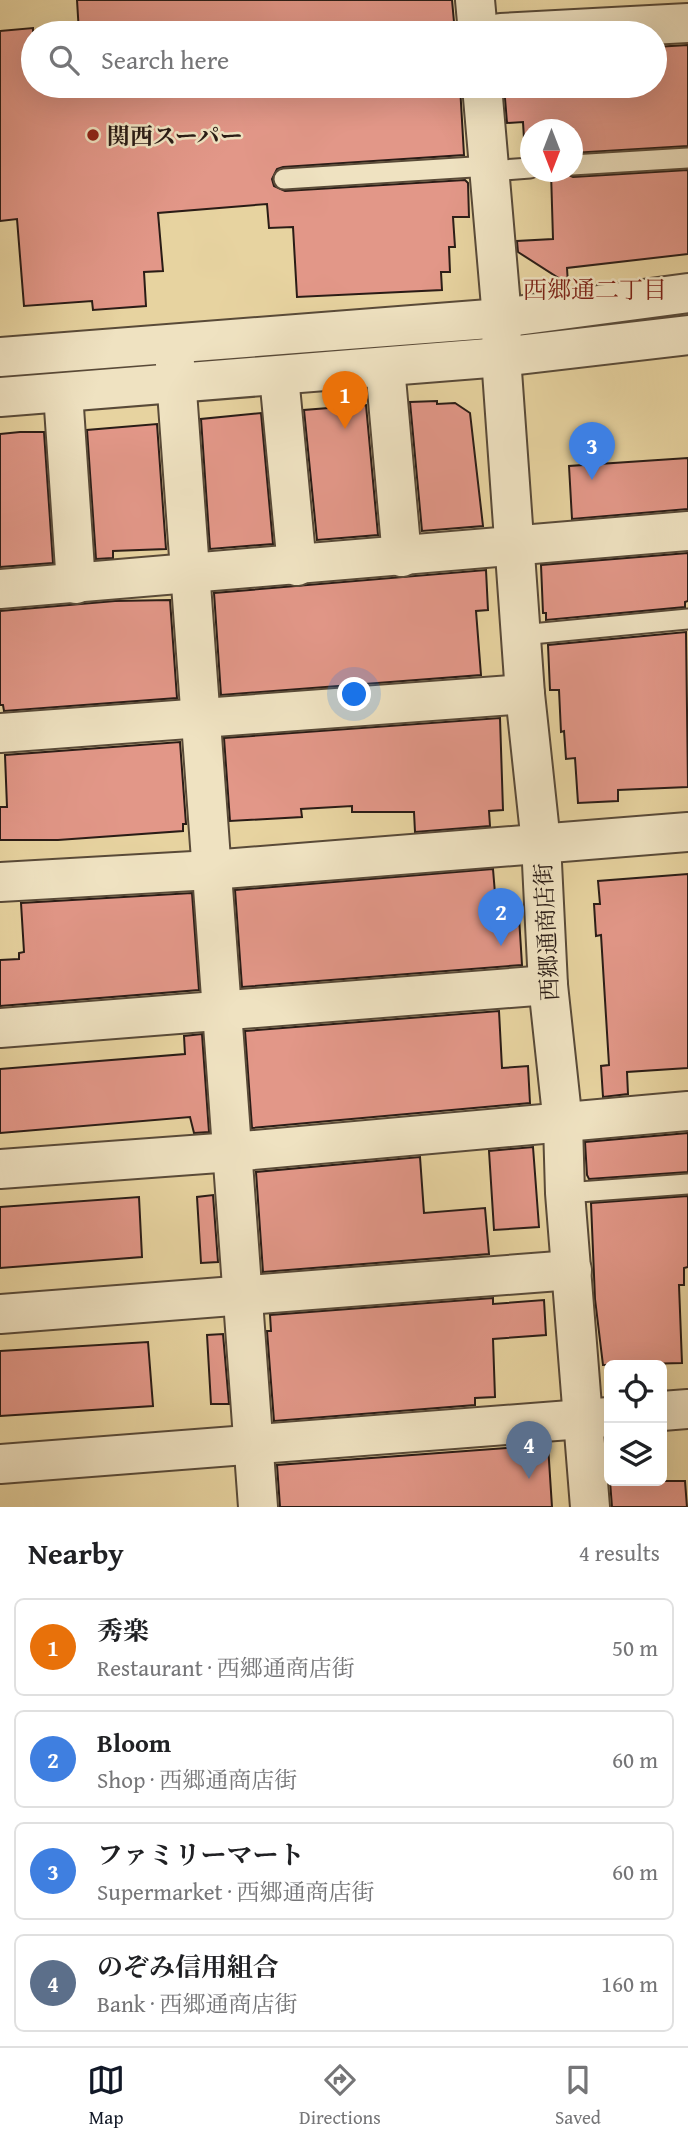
<!DOCTYPE html>
<meta charset="utf-8">
<style>
body{margin:0;font-family:"Gentium Book Plus","Noto Serif JP",serif;background:#f2f2f2;color:#202124}
.controls{position:absolute;right:21px;bottom:21px;display:grid;overflow:hidden;border-radius:10px;box-shadow:0 7px 28px #0002}
.controls button{width:63px;height:63px;display:grid;place-items:center;padding:0;border:0;border-bottom:2px solid #e0e0e0;background:#fff;color:#202124;font:35px sans-serif}
.compass{position:absolute;left:520px;top:119px;width:63px;height:63px;border-radius:50%;background:#fff;box-shadow:0 7px 28px #0002;rotate:180deg}
.you{position:absolute;left:355px;top:695px;width:24px;height:24px;margin:-18px;border:5px solid #fff;border-radius:50%;background:#1a73e8;box-shadow:0 0 0 10px #1a73e833}
.badge{display:grid;place-items:center;width:46px;height:46px;border-radius:50%;background:#111827;color:#fff;font-size:23px;font-weight:700}
.pin{position:absolute;translate:-50% -58px;filter:drop-shadow(0 2px 4px #0008)}
.pin::after{content:'';position:absolute;top:37px;width:24px;height:21px;background:inherit;clip-path:polygon(0 0,100% 0,50% 100%)}
.list{margin:0;padding:0;list-style:none}
h2{display:flex;justify-content:space-between;align-items:center;height:91px;margin:0;padding:0 28px;font-size:30px}
h2 small{font-size:23px;font-weight:400;color:#757577}
.list li{display:grid;grid-template-columns:46px 1fr auto;gap:21px;align-items:center;box-sizing:border-box;height:98px;margin:0 14px 14px;padding:0 14px;border:2px solid #e0e0e0;border-radius:10px}
.list b{display:block;font-size:26px;white-space:nowrap}
.list p{margin:0;font-size:23px;white-space:nowrap;color:#757577}
.list em{font-size:23px;font-style:normal;color:#757577}
.icon{flex:none;width:38px;height:38px;fill:none;stroke:currentColor;stroke-width:2;stroke-linecap:round;stroke-linejoin:round}
.map{position:relative;flex:none;width:688px;height:1507px;overflow:hidden}
.search{position:absolute;background:#fff;box-shadow:0 7px 28px #0002;left:21px;right:21px;top:21px;height:77px;display:flex;align-items:center;gap:18px;box-sizing:border-box;padding:0 24px;border-radius:38px;color:#757577;font-size:26px}
.sheet{height:539px;background:#fff}
nav{display:flex;justify-content:space-around;align-items:center;box-sizing:border-box;height:98px;border-top:2px solid #e0e0e0;background:#fff;font-size:19px;color:#757577}
nav a{display:grid;justify-items:center;gap:4px}
nav .on{color:#111827}
.map>svg:first-child{display:block}
.building{fill:#e29788;stroke:#2a1c16;stroke-width:2}
.lines{fill:none;stroke-linecap:round;stroke-linejoin:round}
.service-casing{stroke:#594a38;stroke-width:23}
.minor-casing{stroke:#594a38;stroke-width:42}
.tertiary-casing{stroke:#594a38;stroke-width:42}
.service{stroke:#efe2c1;stroke-width:19}
.minor{stroke:#efe2c1;stroke-width:38}
.tertiary{stroke:#efe2c1;stroke-width:38}
.poi-dot{fill:#8f2418;stroke:#efe2c1;stroke-width:2.5}
.labels{text-anchor:middle;dominant-baseline:central;stroke-width:5;stroke-linejoin:round;paint-order:stroke}
.poi-label{font-size:23px;font-weight:bold;fill:#2a1c16;stroke:#efe2c1;text-anchor:start}
.street-label{font-size:23px;fill:#2a1c16;stroke:#efe2c1}
.neighbourhood-label{font-size:24px;fill:#7a1f14;stroke:#efe2c1}
</style>
<div class="map">
<svg width="688" height="1507" viewBox="0 0 688 1507">
<rect width="100%" height="100%" fill="#e7d3a0"/>
<filter id="stains"><feTurbulence type="fractalNoise" baseFrequency=".00286" numOctaves="4"/><feColorMatrix values="0 0 0 0 .2 0 0 0 0 .09 0 0 0 0 .02 0 0 0 .5 -.17"/></filter>
<radialGradient id="worn" r=".72"><stop offset=".6" stop-color="#630" stop-opacity="0"/><stop offset="1" stop-color="#630" stop-opacity=".3"/></radialGradient>
<g class="building">
<polygon points="77,0 452,0 455,33 79,33"/>
<polygon points="33,28 33,86 460,86 464,155 283,167 277,169 272,179 274,186 285,191 465,180 468,183 469,217 453,217 455,247 449,247 450,272 441,272 442,290 297,297 293,227 269,228 267,204 158,213 163,271 144,272 146,306 93,310 92,301 24,306 17,219 0,221 0,31"/>
<polygon points="688,45 688,146 572,153 572,130 530,130 530,155 525,156 523,122 507,123 504,86 655,86 655,47"/>
<polygon points="688,170 688,254 567,268 568,284 518,252 517,241 553,239 551,172 562,172 573,177"/>
<polygon points="437,401 437,404 455,403 470,413 483,526 422,531 410,402"/>
<polygon points="366,405 378,535 317,540 304,410"/>
<polygon points="261,413 273,544 210,549 201,419"/>
<polygon points="157,424 166,549 113,551 113,558 96,559 87,430"/>
<polygon points="20,432 44,432 53,563 0,567 0,434"/>
<polygon points="688,458 688,509 572,519 569,466"/>
<polygon points="688,553 688,601 685,602 685,607 546,620 546,613 543,613 541,565"/>
<polygon points="486,570 488,610 476,611 481,675 221,695 214,593"/>
<polygon points="170,600 177,698 4,711 3,705 0,705 0,611 115,601"/>
<polygon points="686,632 688,787 618,790 618,801 578,803 575,758 566,759 564,731 561,732 559,690 550,690 548,645"/>
<polygon points="500,718 503,810 489,811 490,826 415,832 414,812 352,812 352,806 301,809 302,817 230,821 224,738"/>
<polygon points="180,742 186,824 183,824 183,831 58,840 0,840 0,807 7,807 5,755"/>
<polygon points="493,869 497,918 519,917 522,965 242,987 235,890"/>
<polygon points="688,874 688,1068 627,1072 628,1094 603,1097 601,1066 609,1065 601,935 596,936 594,904 600,904 598,881"/>
<polygon points="192,893 199,990 0,1006 0,960 19,959 19,953 24,952 21,903"/>
<polygon points="499,1011 502,1068 528,1066 530,1103 252,1128 245,1031"/>
<polygon points="202,1034 209,1132 194,1133 190,1117 0,1133 0,1069 185,1054 184,1036"/>
<polygon points="688,1133 688,1172 589,1179 587,1175 585,1142"/>
<polygon points="533,1147 539,1227 494,1230 489,1151"/>
<polygon points="420,1157 424,1213 485,1208 489,1254 263,1272 256,1172"/>
<polygon points="213,1195 218,1262 201,1263 197,1197"/>
<polygon points="688,1196 688,1267 684,1268 684,1285 679,1285 682,1363 603,1365 595,1299 591,1203"/>
<polygon points="139,1197 142,1257 0,1268 0,1207"/>
<polygon points="493,1298 493,1304 544,1300 546,1335 493,1339 495,1397 475,1398 475,1405 274,1421 267,1331 271,1331 270,1315"/>
<polygon points="223,1334 229,1404 211,1404 207,1335"/>
<polygon points="148,1342 153,1406 0,1416 0,1351"/>
<polygon points="548,1445 552,1507 280,1507 277,1465"/>
<polygon points="610,1481 685,1481 687,1507 612,1507"/>
</g>
<g class="lines">
<defs>
<g id="service">
<polyline points="572,165 688,158"/>
<polyline points="489,171 530,168"/>
<polyline points="284,179 489,166"/>
<polyline points="521,635 688,619"/>
<polyline points="565,1193 688,1184"/>
</g>
<g id="minor">
<polyline points="475,0 478,33"/>
<polyline points="501,33 688,23"/>
<polyline points="482,86 502,318 501,357 525,694 541,843 548,985 563,1124 565,1193 590,1507"/>
<polyline points="174,350 258,1507"/>
<polyline points="385,367 402,557"/>
<polyline points="279,376 297,566"/>
<polyline points="63,393 76,584"/>
<polyline points="0,589 688,531"/>
<polyline points="0,733 525,694"/>
<polyline points="0,882 211,870 688,832"/>
<polyline points="0,1028 548,985"/>
<polyline points="0,1169 232,1152 688,1111"/>
<polyline points="0,1314 572,1270"/>
<polyline points="662,1411 688,1409"/>
<polyline points="0,1464 609,1417"/>
</g>
<g id="tertiary">
<polyline points="0,357 502,318 688,293"/>
<polyline points="0,397 501,357 688,335"/>
</g>
</defs>
<use href="#service" class="service-casing"/>
<use href="#minor" class="minor-casing"/>
<use href="#tertiary" class="tertiary-casing"/>
<use href="#service" class="service"/>
<use href="#minor" class="minor"/>
<use href="#tertiary" class="tertiary"/>
</g>
<circle class="poi-dot" cx="93" cy="135" r="7"/>
<g class="labels">
<g class="poi-label">
<text x="107" y="135">関西スーパー</text>
</g>
<g class="street-label">
<text transform="translate(546 932) rotate(-93)">西郷通商店街</text>
</g>
<g class="neighbourhood-label">
<text x="595" y="289">西郷通二丁目</text>
</g>
</g>
<rect width="100%" height="100%" filter="url(#stains)"/>
<rect width="100%" height="100%" fill="url(#worn)"/>
</svg>
<div class="controls">
<button><svg class="icon" aria-label="locate" viewBox="0 0 24 24"><circle cx="12" cy="12" r="6"/><path d="M12 2v4M12 18v4M2 12h4M18 12h4"/></svg></button>
<button><svg class="icon" aria-label="layers" viewBox="0 0 24 24"><path d="M12 4l9 5-9 5-9-5zM3 14l9 5 9-5"/></svg></button>
</div>
<svg class="compass" viewBox="-18 -18 36 36"><path d="M0-13l5 13h-10z" fill="#e53935"/><path d="M0 13l5-13h-10z" fill="#757577"/></svg>
<div class="you"></div>
<div class="pin badge" style="left:345px;top:429px;background:#e8710a">1</div>
<div class="pin badge" style="left:501px;top:946px;background:#3f7fe0">2</div>
<div class="pin badge" style="left:592px;top:480px;background:#3f7fe0">3</div>
<div class="pin badge" style="left:529px;top:1479px;background:#5c6f8a">4</div>
<div class="search"><svg class="icon" aria-label="search" viewBox="0 0 24 24"><circle cx="10" cy="10" r="6"/><path d="M15 15l6 6"/></svg>Search here</div>
</div>
<section class="sheet">
<h2>Nearby<small>4 results</small></h2>
<ul class="list">
<li><span class="badge" style="background:#e8710a">1</span><div><b>秀楽</b><p>Restaurant · 西郷通商店街</p></div><em>50 m</em></li>
<li><span class="badge" style="background:#3f7fe0">2</span><div><b>Bloom</b><p>Shop · 西郷通商店街</p></div><em>60 m</em></li>
<li><span class="badge" style="background:#3f7fe0">3</span><div><b>ファミリーマート</b><p>Supermarket · 西郷通商店街</p></div><em>60 m</em></li>
<li><span class="badge" style="background:#5c6f8a">4</span><div><b>のぞみ信用組合</b><p>Bank · 西郷通商店街</p></div><em>160 m</em></li>
</ul>
</section>
<nav>
<a class="on"><svg class="icon" aria-label="map" viewBox="0 0 24 24"><path d="M3 6l6-2 6 2 6-2v14l-6 2-6-2-6 2zM9 4v14M15 6v14"/></svg>Map</a>
<a><svg class="icon" aria-label="directions" viewBox="0 0 24 24"><path d="M12 3l9 9-9 9-9-9zM9 14v-3h6M13 9l2 2-2 2"/></svg>Directions</a>
<a><svg class="icon" aria-label="saved" viewBox="0 0 24 24"><path d="M7 4h10v16l-5-4-5 4z"/></svg>Saved</a>
</nav>
